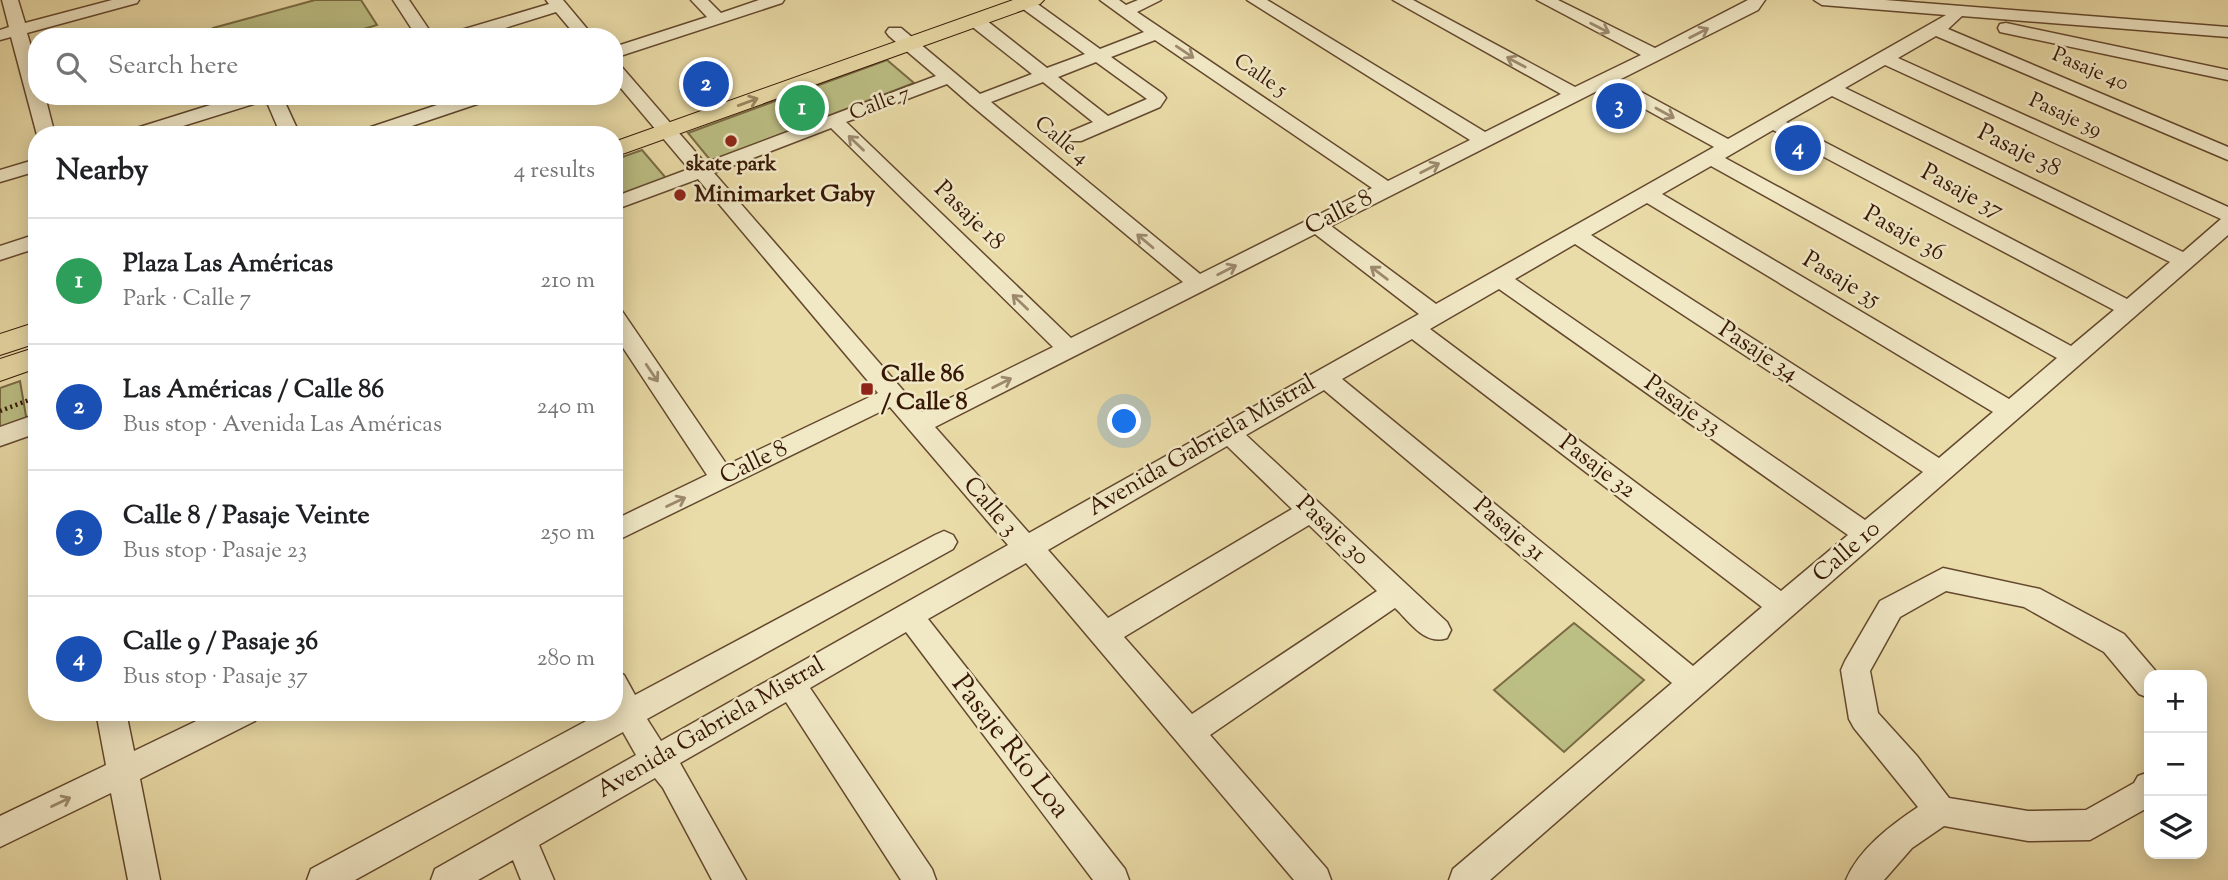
<!DOCTYPE html>
<meta charset="utf-8">
<style>
body{margin:0;font-family:"Sorts Mill Goudy",serif;background:#f2f2f2;color:#202124}
.controls{position:absolute;right:21px;bottom:21px;display:grid;overflow:hidden;border-radius:14px;box-shadow:0 4px 18px #0003}
.controls button{width:63px;height:63px;display:grid;place-items:center;padding:0;border:0;border-bottom:2px solid #e0e0e0;background:#fff;color:#202124;font:35px sans-serif}
.you{position:absolute;left:1125px;top:422px;width:24px;height:24px;margin:-18px;border:5px solid #fff;border-radius:50%;background:#1a73e8;box-shadow:0 0 0 10px #1a73e833}
.badge{display:grid;place-items:center;width:46px;height:46px;border-radius:50%;background:#8f2418;color:#fff;font-size:23px;font-weight:700}
.pin{position:absolute;translate:-50% -50%;border:4px solid #fff;box-shadow:0 2px 7px #0006}
.list{margin:0;padding:0;list-style:none}
h2{display:flex;justify-content:space-between;align-items:center;height:91px;margin:0;padding:0 28px;font-size:30px}
h2 small{font-size:23px;font-weight:400;color:#757577}
.list li{display:grid;grid-template-columns:46px 1fr auto;gap:21px;align-items:center;box-sizing:border-box;height:126px;padding:0 28px;border-top:2px solid #e0e0e0}
.list b{display:block;font-size:26px;white-space:nowrap}
.list p{margin:0;font-size:23px;white-space:nowrap;color:#757577}
.list em{font-size:23px;font-style:normal;color:#757577}
.icon{flex:none;width:38px;height:38px;fill:none;stroke:currentColor;stroke-width:2;stroke-linecap:round;stroke-linejoin:round}
.map{position:relative;flex:none;width:2228px;height:880px;overflow:hidden}
.search{position:absolute;background:#fff;box-shadow:0 4px 18px #0003;left:28px;top:28px;width:595px;height:77px;display:flex;align-items:center;gap:18px;box-sizing:border-box;padding:0 24px;border-radius:28px;color:#757577;font-size:26px}
.panel{position:absolute;background:#fff;box-shadow:0 4px 18px #0003;left:28px;top:126px;width:595px;height:595px;border-radius:28px}
.map>svg:first-child{display:block}
.green{fill:#bcbf84;stroke:#7a6b44;stroke-width:2}
.lines{fill:none;stroke-linecap:round;stroke-linejoin:round}
.minor-casing{stroke:#64482e;stroke-width:3}
.major-casing{stroke:#371705;stroke-width:2}
.path{stroke:#371705;stroke-width:4.5;stroke-dasharray:2 3.5;stroke-linecap:butt}
.minor{fill:#f1e8c6;fill-rule:evenodd}
.major{fill:#eadca8;fill-rule:evenodd}
.oneway{stroke:#9d8a6f}
.oneway2{stroke:#99835f}
.poi-dot{fill:#8f2418;stroke:#f1e8c6;stroke-width:2.5}
.labels{text-anchor:middle;dominant-baseline:central;stroke-width:5;stroke-linejoin:round;paint-order:stroke}
.far-street-label{font-size:21px;fill:#371705;stroke:#f1e8c6}
.far-poi-label{font-size:21px;font-weight:bold;fill:#371705;stroke:#f1e8c6}
.street-label{font-size:24px;fill:#371705;stroke:#f1e8c6}
.poi-label{font-size:24px;font-weight:bold;fill:#371705;stroke:#f1e8c6;text-anchor:start}
.near-street-label{font-size:28px;fill:#371705;stroke:#f1e8c6}
</style>
<div class="map">
<svg width="2228" height="880" viewBox="0 0 2228 880">
<rect width="100%" height="100%" fill="#eadca8"/>
<filter id="stains"><feTurbulence type="fractalNoise" baseFrequency=".00286" numOctaves="4"/><feColorMatrix values="0 0 0 0 .2 0 0 0 0 .09 0 0 0 0 .02 0 0 0 .5 -.17"/></filter>
<radialGradient id="worn" r=".72"><stop offset=".6" stop-color="#630" stop-opacity="0"/><stop offset="1" stop-color="#630" stop-opacity=".3"/></radialGradient>
<g class="green">
<polygon points="315,0 361,0 377,25 337,37 217,37 213,28"/>
<polygon points="887,60 914,83 711,161 688,133"/>
<polygon points="642,150 666,178 614,198 614,160"/>
<polygon points="20,381 27,422 0,432 0,388"/>
<polygon points="1574,623 1644,680 1564,752 1494,690"/>
</g>
<g class="lines">
<defs>
<g id="minor">
<polygon points="2,0 18,0 25,23 112,0 139,0 137,3 27,33 37,67 37,96 45,96 55,135 37,135 11,37 0,40 0,30 9,27"/>
<polygon points="393,0 409,0 434,37 417,37"/>
<polygon points="546,0 563,0 594,37 577,37 556,12 476,37 449,37 451,33 549,4"/>
<polygon points="691,0 708,0 721,13 759,0 784,0 782,3 614,58 614,47 707,17"/>
<path d="M1019,0h13l68,49 44,-17 -44,-32h19l7,5 12,-5h23l-24,12 251,169 82,-41 -223,-140h20l218,132 76,-38 -168,-94h20l162,87 66,-32 -104,-55h21l97,48 93,-48h17l-7,10 -139,70 109,59 218,-124 -124,-10 -8,-5h71l343,27v10l-266,-21 -14,13 280,118v13l-292,-124 -38,22 330,149v28l-738,645h-41l4,-11 219,-186 -348,-293 -78,45 201,187 4,8 -4,8c-22,8 -37,-16 -52,-30l-185,127 117,134 4,11h-37l-268,-317 -98,56 197,250 4,11h-36l-187,-248 -96,56 122,181 4,11h-35l-115,-178 -106,61 66,117h-34l-49,-92 -8,-10 -116,67 15,35h-33l-8,-20 -35,20h-47l4,-11 201,-114 -13,-23 -268,148h-48l4,-11 292,-157h11v-41l10,4 11,20 300,-160 9,-4 9,4 4,7 -4,7 -306,170 14,22 347,-196 -118,-138 -276,135v-22l93,-45 -93,-141v-25l8,2 105,154 151,-72 -180,-214 -84,31v-13l75,-28 -75,-89v-16l6,1 85,98 231,-87 -47,-40 -3,-4 3,-4h12l79,66 52,-20 -62,-49 -2,-4 2,-4h12l65,51 38,-14 -66,-48 -2,-3zM1155,40l217,148 -172,86 -209,-172 52,-20 50,40 -26,11 -2,4 2,4h14l79,-34 6,-9 -3,-4 -52,-37zM1096,62l51,37 -39,17 -50,-39zM1885,65l336,154 -38,33 -338,-164zM947,84l24,21 212,177 -112,56 -225,-216zM1605,87l109,60 -278,157 -105,-78zM1832,96l338,166 -43,37 -341,-177zM831,128l222,219 -131,65 -208,-239zM1773,130l341,180 -43,36 -346,-188zM1711,166l346,192 -48,41 -347,-205zM1647,203l346,209 -54,46 -348,-223zM1315,234l104,80 -390,219 -94,-106zM1575,244l348,228 -58,48 -350,-241zM1499,289l349,246 -67,56 -351,-262zM1412,339l350,268 -69,59 -351,-287zM1227,446l65,63 -184,109 -60,-68zM1309,525l68,66 -185,123 -68,-77z"/>
<polygon points="2006,23 2228,70 2228,80 2000,32 1998,28 2000,24"/>
<polygon points="239,96 282,96 300,135 281,135 266,100 154,135 125,135 127,131"/>
<polygon points="464,96 492,96 489,100 385,135 357,135 359,131"/>
<polygon points="37,159 37,171 0,182 0,170"/>
<polygon points="37,234 37,248 0,260 0,246"/>
<polygon points="37,414 37,433 0,446 0,427"/>
<path d="M1943,568l97,21 84,45 35,41h-10v23l-10,-4 -35,-42 -80,-45 -78,-16 -46,26 -30,54 8,42 39,43 32,42 79,13 58,-1 48,-27 4,-7 11,-4v35l-59,33 -62,1 -84,-15 -32,22 -28,32h-38c13,-31 45,-55 72,-73l-64,-79 -5,-9 -8,-49 4,-9 35,-60z"/>
<polygon points="96,712 126,712 134,751 215,712 260,712 255,721 140,779 160,880 128,880 111,793 0,847 0,816 106,765"/>
</g>
<g id="major">
<polygon points="1013,0 1044,0 1040,4 614,157 614,142"/>
<polygon points="37,322 37,343 0,355 0,334"/>
<polygon points="37,347 37,368 0,381 0,359"/>
</g>
</defs>
<use href="#minor" class="minor-casing"/>
<use href="#major" class="major-casing"/>
<polyline class="path" points="0,411 37,397"/>
<use href="#minor" class="minor"/>
<use href="#major" class="major"/>
</g>
<defs><path id="oneway-shaft" d="M-6 0H5M1.5-3L5.5 0L1.5 3" fill="none" stroke-width="1.6" stroke-linecap="round" stroke-linejoin="round" transform="scale(1.75)"/></defs>
<g class="oneway">
<use href="#oneway-shaft" transform="translate(1600 28) rotate(27)"/>
<use href="#oneway-shaft" transform="translate(1699 33) rotate(-27)"/>
<use href="#oneway-shaft" transform="translate(1185 52) rotate(34)"/>
<use href="#oneway-shaft" transform="translate(1516 62) rotate(-152)"/>
<use href="#oneway-shaft" transform="translate(1665 113) rotate(29)"/>
<use href="#oneway-shaft" transform="translate(856 143) rotate(-136)"/>
<use href="#oneway-shaft" transform="translate(1430 168) rotate(-27)"/>
<use href="#oneway-shaft" transform="translate(1145 241) rotate(-140)"/>
<use href="#oneway-shaft" transform="translate(1227 270) rotate(-27)"/>
<use href="#oneway-shaft" transform="translate(1379 273) rotate(-143)"/>
<use href="#oneway-shaft" transform="translate(1020 302) rotate(-136)"/>
<use href="#oneway-shaft" transform="translate(652 373) rotate(56)"/>
<use href="#oneway-shaft" transform="translate(1002 383) rotate(-27)"/>
<use href="#oneway-shaft" transform="translate(676 502) rotate(-26)"/>
<use href="#oneway-shaft" transform="translate(61 802) rotate(-26)"/>
</g>
<use class="oneway2" href="#oneway-shaft" transform="translate(748 102) rotate(-20)"/>
<g class="poi-dot">
<circle cx="731" cy="141" r="7"/>
<circle cx="680" cy="195" r="7"/>
<rect x="860" y="382" width="14" height="14" rx="3.5"/>
</g>
<g class="labels">
<g class="far-street-label">
<text transform="translate(2090 70) rotate(23)">Pasaje 40</text>
<text transform="translate(1260 76) rotate(34)">Calle 5</text>
<text transform="translate(880 104) rotate(-21)">Calle 7</text>
<text transform="translate(2065 116) rotate(25)">Pasaje 39</text>
<text transform="translate(1061 141) rotate(40)">Calle 4</text>
</g>
<g class="far-poi-label">
<text x="731" y="165">skate park</text>
</g>
<g class="street-label">
<text transform="translate(2019 151) rotate(26)">Pasaje 38</text>
<text transform="translate(1962 192) rotate(28)">Pasaje 37</text>
<text transform="translate(1339 213) rotate(-27)">Calle 8</text>
<text transform="translate(969 216) rotate(44)">Pasaje 18</text>
<text transform="translate(1904 234) rotate(29)">Pasaje 36</text>
<text transform="translate(1841 280) rotate(31)">Pasaje 35</text>
<text transform="translate(1758 352) rotate(33)">Pasaje 34</text>
<text transform="translate(1682 406) rotate(35)">Pasaje 33</text>
<text transform="translate(1202 446) rotate(-30)">Avenida Gabriela Mistral</text>
<text transform="translate(754 463) rotate(-26)">Calle 8</text>
<text transform="translate(1597 467) rotate(37)">Pasaje 32</text>
<text transform="translate(990 507) rotate(49)">Calle 3</text>
<text transform="translate(1509 530) rotate(40)">Pasaje 31</text>
<text transform="translate(1332 531) rotate(43)">Pasaje 30</text>
<text transform="translate(1847 552) rotate(-41)">Calle 10</text>
<text transform="translate(711 728) rotate(-30)">Avenida Gabriela Mistral</text>
</g>
<g class="poi-label">
<text x="694" y="195">Minimarket Gaby</text>
<text x="881" y="375">Calle 86<tspan x="881" dy="28">/ Calle 8</tspan></text>
</g>
<g class="near-street-label">
<text transform="translate(1010 747) rotate(52)">Pasaje Río Loa</text>
</g>
</g>
<rect width="100%" height="100%" filter="url(#stains)"/>
<rect width="100%" height="100%" fill="url(#worn)"/>
</svg>
<div class="controls">
<button>+</button>
<button>−</button>
<button><svg class="icon" aria-label="layers" viewBox="0 0 24 24"><path d="M12 4l9 5-9 5-9-5zM3 14l9 5 9-5"/></svg></button>
</div>
<div class="you"></div>
<div class="pin badge" style="left:802px;top:108px;background:#2e9e5b">1</div>
<div class="pin badge" style="left:706px;top:84px;background:#1a4fb4">2</div>
<div class="pin badge" style="left:1619px;top:106px;background:#1a4fb4">3</div>
<div class="pin badge" style="left:1798px;top:148px;background:#1a4fb4">4</div>
<div class="search"><svg class="icon" aria-label="search" viewBox="0 0 24 24"><circle cx="10" cy="10" r="6"/><path d="M15 15l6 6"/></svg>Search here</div>
<section class="panel">
<h2>Nearby<small>4 results</small></h2>
<ul class="list">
<li><span class="badge" style="background:#2e9e5b">1</span><div><b>Plaza Las Américas</b><p>Park · Calle 7</p></div><em>210 m</em></li>
<li><span class="badge" style="background:#1a4fb4">2</span><div><b>Las Américas / Calle 86</b><p>Bus stop · Avenida Las Américas</p></div><em>240 m</em></li>
<li><span class="badge" style="background:#1a4fb4">3</span><div><b>Calle 8 / Pasaje Veinte</b><p>Bus stop · Pasaje 23</p></div><em>250 m</em></li>
<li><span class="badge" style="background:#1a4fb4">4</span><div><b>Calle 9 / Pasaje 36</b><p>Bus stop · Pasaje 37</p></div><em>280 m</em></li>
</ul>
</section>
</div>
